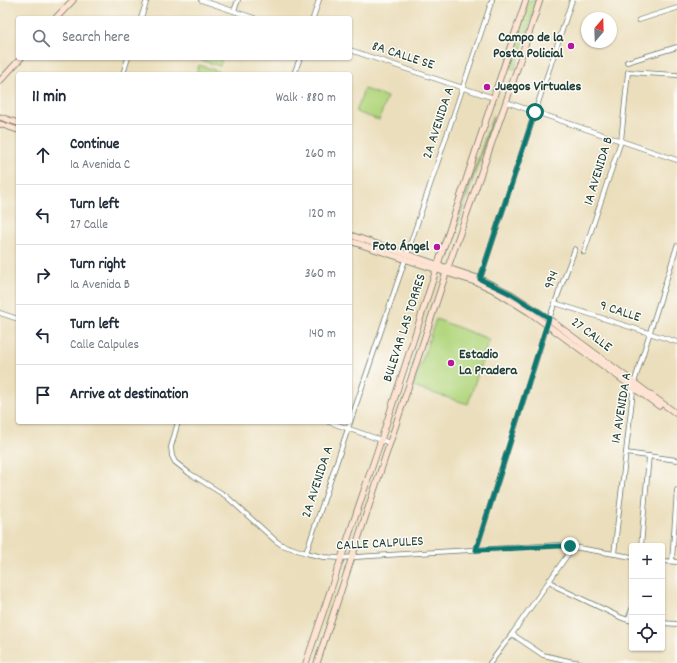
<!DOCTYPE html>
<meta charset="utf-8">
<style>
body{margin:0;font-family:Dekko,sans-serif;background:#f6f6f7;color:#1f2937}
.controls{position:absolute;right:12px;bottom:12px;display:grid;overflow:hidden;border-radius:4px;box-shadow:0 1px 3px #0004}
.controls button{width:36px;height:36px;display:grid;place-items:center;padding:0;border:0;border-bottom:1px solid #e0e1e3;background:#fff;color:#1f2937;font:20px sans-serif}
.compass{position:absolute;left:581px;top:12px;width:36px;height:36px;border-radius:50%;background:#fff;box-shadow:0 1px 3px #0004;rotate:19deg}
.stop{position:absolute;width:12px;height:12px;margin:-9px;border:3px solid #0f766e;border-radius:50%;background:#fff}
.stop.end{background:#0f766e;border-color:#fff;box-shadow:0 1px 4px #0008}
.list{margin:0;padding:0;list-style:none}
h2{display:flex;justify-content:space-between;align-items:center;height:52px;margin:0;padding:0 16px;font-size:17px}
h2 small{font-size:13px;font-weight:400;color:#747a83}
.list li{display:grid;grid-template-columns:26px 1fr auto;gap:12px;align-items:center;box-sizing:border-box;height:60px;padding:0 16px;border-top:1px solid #e0e1e3}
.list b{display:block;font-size:15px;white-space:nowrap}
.list p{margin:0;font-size:13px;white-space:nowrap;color:#747a83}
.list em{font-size:13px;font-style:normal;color:#747a83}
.icon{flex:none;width:22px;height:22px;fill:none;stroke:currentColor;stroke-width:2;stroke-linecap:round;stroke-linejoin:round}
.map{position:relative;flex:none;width:677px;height:663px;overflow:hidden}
.search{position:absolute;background:#fff;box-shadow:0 1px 3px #0004;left:16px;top:16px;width:336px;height:44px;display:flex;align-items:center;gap:10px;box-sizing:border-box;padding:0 14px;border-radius:4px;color:#747a83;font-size:15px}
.panel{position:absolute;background:#fff;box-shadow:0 1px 3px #0004;left:16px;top:72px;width:336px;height:352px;border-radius:4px}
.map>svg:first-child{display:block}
.green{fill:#b3d77f;stroke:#698a5a}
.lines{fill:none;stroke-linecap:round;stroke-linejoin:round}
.street-casing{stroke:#667564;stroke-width:5.5}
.secondary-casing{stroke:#667564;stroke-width:7}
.street{stroke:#fff;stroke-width:4}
.secondary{stroke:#fee3d2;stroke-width:5.5}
.route{stroke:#0f766e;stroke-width:5}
.poi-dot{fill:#b5179e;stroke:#fdfcf7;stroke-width:1.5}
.labels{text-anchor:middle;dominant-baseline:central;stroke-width:3;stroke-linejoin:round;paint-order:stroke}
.poi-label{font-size:14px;font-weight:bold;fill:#1f3d34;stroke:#fdfcf7;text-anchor:end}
.street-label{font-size:14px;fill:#1f3d34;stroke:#fdfcf7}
</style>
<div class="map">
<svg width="677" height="663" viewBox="0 0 677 663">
<rect width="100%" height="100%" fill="#fdfcf7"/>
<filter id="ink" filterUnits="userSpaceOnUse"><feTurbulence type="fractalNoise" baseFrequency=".025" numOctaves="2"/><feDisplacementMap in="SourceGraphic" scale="8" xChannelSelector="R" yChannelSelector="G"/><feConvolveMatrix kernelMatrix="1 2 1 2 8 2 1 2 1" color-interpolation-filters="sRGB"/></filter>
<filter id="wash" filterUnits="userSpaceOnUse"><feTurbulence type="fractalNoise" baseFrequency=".012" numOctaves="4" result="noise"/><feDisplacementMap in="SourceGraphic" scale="16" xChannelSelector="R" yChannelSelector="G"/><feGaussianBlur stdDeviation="0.9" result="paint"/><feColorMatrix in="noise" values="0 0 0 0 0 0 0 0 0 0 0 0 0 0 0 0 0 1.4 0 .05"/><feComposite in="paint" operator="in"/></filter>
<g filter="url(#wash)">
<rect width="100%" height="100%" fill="#ebdebc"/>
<g class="green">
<polygon points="529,0 537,0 515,69 506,67"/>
<polygon points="201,58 222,58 220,66 200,60"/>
<polygon points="199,65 218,71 217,74 196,74"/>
<polygon points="364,89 387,97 379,120 356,112"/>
<polygon points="493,115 494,116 449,251 447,250"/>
<polygon points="436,319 489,339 468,404 413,387"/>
</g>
</g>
<g filter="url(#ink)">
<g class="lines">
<defs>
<g id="street">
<polyline points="201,0 254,18"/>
<polyline points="234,11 238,0"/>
<polyline points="141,18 147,0"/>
<polyline points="313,18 319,0"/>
<polyline points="639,20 677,8"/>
<polyline points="350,50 463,88 494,98"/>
<polyline points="627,62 677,47"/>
<polyline points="123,74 128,58"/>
<polyline points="294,74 300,58"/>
<polyline points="506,102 677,160"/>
<polyline points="584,252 621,141 628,72 677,75"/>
<polyline points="407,254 492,0"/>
<polyline points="480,279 572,0"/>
<polyline points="555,303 677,342"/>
<polyline points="0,313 18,319"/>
<polyline points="178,422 171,447 172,456 175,462 189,473 226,496 276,541 282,545 306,553 323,557 340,558 436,552 558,545 573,547 632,557"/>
<polyline points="329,422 390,443"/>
<polyline points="626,453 677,460"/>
<polyline points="641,546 649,456"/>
<polyline points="476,550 549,319 575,249"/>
<polyline points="306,553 405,260"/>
<polyline points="614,554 634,383 677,246"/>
<polyline points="662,561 677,562"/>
<polyline points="672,561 677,490"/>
<polyline points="549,580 557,587 622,618 632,621"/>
<polyline points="628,620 632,609"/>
<polyline points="662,623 677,624"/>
<polyline points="512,634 543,655 569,661 581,663"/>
<polyline points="490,663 512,634 573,547"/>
</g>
<g id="secondary">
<polyline points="56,18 73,0"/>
<polyline points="0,81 21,58"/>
<polyline points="0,117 18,123"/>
<polyline points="0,124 18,130"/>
<polyline points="350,235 480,279 511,294 549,319 644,390 677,414"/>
<polyline points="350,241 447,273 479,283 492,289 529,312 634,388 659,406"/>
<polyline points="306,663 381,440 436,270 526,0"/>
<polyline points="317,663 448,267 506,102 540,0"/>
</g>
</defs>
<use href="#street" class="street-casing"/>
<use href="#secondary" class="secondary-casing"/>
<use href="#street" class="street"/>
<use href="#secondary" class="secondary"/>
</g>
</g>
<g class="lines" filter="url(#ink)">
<polyline class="route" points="535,112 480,279 511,294 549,318 476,550 558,546 570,546"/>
</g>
<g class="poi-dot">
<circle cx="571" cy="46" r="4"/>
<circle cx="487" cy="87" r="4"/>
<circle cx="437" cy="247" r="4"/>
<circle cx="451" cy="363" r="4"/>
</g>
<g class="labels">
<g class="poi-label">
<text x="563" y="38">Campo de la<tspan x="563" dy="16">Posta Policial</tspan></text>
<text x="495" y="87" text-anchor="start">Juegos Virtuales</text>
<text x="429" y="247">Foto Ángel</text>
<text x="459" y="355" text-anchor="start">Estadio<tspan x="459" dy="16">La Pradera</tspan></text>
</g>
<g class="street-label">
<text transform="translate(403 56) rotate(18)">8A CALLE SE</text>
<text transform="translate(439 123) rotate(-72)">2A AVENIDA A</text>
<text transform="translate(599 171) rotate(-73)">1A AVENIDA B</text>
<text transform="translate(552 280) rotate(-70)">994</text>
<text transform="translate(620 312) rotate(18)">9 CALLE</text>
<text transform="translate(405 328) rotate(-72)">BULEVAR LAS TORRES</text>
<text transform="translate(591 335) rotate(37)">27 CALLE</text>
<text transform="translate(622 408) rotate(-81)">1A AVENIDA A</text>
<text transform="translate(318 482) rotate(-72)">2A AVENIDA A</text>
<text transform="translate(380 544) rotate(-3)">CALLE CALPULES</text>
</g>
</g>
</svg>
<div class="controls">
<button>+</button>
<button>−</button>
<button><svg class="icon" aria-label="locate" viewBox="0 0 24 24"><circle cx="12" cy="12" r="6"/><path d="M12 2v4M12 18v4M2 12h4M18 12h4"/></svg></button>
</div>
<svg class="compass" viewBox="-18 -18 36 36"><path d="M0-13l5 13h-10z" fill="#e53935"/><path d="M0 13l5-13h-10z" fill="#747a83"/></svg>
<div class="stop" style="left:535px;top:112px"></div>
<div class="stop end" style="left:570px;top:546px"></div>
<div class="search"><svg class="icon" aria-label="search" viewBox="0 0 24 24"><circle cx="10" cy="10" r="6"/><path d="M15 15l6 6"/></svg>Search here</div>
<section class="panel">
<h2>11 min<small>Walk · 880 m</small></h2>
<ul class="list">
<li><svg class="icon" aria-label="ahead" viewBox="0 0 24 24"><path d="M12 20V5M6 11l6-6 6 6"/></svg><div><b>Continue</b><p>1a Avenida C</p></div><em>260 m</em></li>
<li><svg class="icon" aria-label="left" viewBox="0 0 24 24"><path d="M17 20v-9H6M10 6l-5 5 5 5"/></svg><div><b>Turn left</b><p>27 Calle</p></div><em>120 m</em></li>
<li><svg class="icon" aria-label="right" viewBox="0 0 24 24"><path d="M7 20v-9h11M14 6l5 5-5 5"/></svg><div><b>Turn right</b><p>1a Avenida B</p></div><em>360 m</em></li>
<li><svg class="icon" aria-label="left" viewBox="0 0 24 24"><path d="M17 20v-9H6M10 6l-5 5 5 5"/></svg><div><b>Turn left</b><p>Calle Calpules</p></div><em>140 m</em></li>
<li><svg class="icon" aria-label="arrive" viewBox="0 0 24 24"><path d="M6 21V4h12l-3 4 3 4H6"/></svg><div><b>Arrive at destination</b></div></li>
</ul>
</section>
</div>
